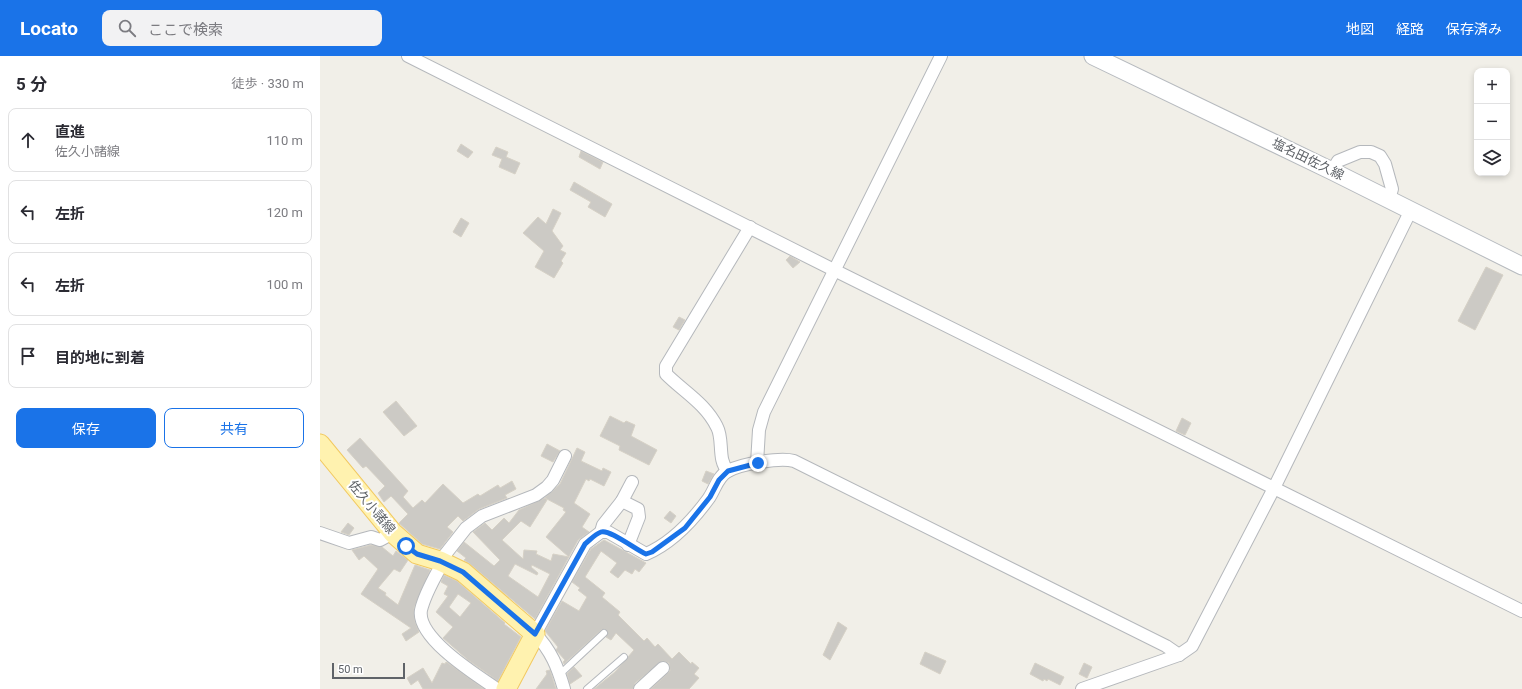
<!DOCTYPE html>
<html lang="ja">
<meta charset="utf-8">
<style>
body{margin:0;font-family:Roboto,"Noto Sans JP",sans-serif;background:#f2f2f3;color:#2b2b33}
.controls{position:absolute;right:12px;top:12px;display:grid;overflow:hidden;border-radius:8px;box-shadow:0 2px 6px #0003}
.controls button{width:36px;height:36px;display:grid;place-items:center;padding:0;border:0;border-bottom:1px solid #e1e1e2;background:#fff;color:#2b2b33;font:20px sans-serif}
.scale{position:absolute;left:12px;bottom:10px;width:73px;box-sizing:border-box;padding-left:4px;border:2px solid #5f6368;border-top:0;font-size:11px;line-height:14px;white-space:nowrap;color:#5f6368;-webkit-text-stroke:3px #fff;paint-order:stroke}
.stop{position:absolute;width:12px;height:12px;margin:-9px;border:3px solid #1a73e8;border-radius:50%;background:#fff}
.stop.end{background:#1a73e8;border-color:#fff;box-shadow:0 1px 4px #0008}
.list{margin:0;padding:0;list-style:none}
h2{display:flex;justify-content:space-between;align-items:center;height:52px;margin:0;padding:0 16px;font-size:17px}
h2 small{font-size:13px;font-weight:400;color:#7c7c81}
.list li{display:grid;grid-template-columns:26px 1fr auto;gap:12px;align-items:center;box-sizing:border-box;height:64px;margin:0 8px 8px;padding:0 8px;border:1px solid #e1e1e2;border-radius:8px}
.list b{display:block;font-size:15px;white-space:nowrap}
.list p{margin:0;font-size:13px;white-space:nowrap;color:#7c7c81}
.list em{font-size:13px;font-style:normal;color:#7c7c81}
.actions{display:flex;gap:8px;padding:12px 16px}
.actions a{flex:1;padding:9px 0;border:1px solid #1a73e8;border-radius:8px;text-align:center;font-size:14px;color:#1a73e8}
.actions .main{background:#1a73e8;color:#fff}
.icon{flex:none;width:22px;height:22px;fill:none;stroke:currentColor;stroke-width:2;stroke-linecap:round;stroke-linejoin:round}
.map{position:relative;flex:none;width:1202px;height:633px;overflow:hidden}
header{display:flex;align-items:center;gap:24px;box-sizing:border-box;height:56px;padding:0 20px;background:#1a73e8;color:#fff}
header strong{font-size:19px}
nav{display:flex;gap:22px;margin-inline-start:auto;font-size:14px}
.search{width:280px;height:36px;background:#f2f2f3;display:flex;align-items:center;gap:10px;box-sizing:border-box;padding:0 14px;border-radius:8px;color:#7c7c81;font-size:15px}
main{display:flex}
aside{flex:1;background:#fff}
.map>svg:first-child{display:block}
.building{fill:#cccac5;stroke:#d6d1c6;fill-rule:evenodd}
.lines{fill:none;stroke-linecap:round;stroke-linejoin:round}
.service-casing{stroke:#b5b8bc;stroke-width:8}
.minor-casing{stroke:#b5b8bc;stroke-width:14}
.secondary-casing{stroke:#b6babf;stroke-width:19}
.primary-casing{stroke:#f2c960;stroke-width:21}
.service{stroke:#fff;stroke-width:6}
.minor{stroke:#fff;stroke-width:12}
.secondary{stroke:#fff;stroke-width:17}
.primary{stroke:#fff2af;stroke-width:19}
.route{stroke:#1a73e8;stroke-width:5}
.labels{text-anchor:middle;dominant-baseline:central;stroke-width:4;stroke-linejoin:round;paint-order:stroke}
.street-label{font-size:13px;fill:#5f6368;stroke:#fff}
</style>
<header>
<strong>Locato</strong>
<div class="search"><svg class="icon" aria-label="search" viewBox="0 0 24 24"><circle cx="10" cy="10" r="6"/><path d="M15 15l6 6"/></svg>ここで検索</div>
<nav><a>地図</a><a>経路</a><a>保存済み</a></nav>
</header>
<main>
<aside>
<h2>5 分<small>徒歩 · 330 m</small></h2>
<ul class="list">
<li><svg class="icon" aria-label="ahead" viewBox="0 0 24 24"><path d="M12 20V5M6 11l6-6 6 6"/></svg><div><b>直進</b><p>佐久小諸線</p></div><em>110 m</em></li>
<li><svg class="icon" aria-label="left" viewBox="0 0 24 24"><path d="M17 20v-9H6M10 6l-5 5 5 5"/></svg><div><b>左折</b></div><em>120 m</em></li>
<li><svg class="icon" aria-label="left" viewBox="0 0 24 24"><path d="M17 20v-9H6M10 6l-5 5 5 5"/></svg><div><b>左折</b></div><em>100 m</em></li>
<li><svg class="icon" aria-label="arrive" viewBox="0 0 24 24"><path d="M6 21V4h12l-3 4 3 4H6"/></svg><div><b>目的地に到着</b></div></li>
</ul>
<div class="actions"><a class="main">保存</a><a>共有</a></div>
</aside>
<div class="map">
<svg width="1202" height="633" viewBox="0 0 1202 633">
<rect width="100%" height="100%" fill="#f1efe8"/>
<g class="building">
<polygon points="141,88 153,96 148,102 137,95"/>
<polygon points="176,91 188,96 186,101 200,107 195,118 179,111 182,103 172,99"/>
<polygon points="261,95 283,106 280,113 259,101"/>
<polygon points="254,126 292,148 285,161 268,151 271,146 250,134"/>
<polygon points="233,153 241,157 232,175 243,190 240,194 246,197 241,205 243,207 234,222 215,211 224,195 203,177 218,161 226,168"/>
<polygon points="141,162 149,167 141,181 133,176"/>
<polygon points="470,200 480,206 473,212 466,204"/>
<polygon points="1166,211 1183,219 1155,274 1138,265"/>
<polygon points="359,261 365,264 359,274 353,271"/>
<polygon points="76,345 97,370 84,380 63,356"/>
<polygon points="290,360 304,367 306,365 315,369 311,380 337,394 329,409 299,394 300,390 280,380"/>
<polygon points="862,362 871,367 865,379 856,375"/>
<polygon points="40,382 88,435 83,441 93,452 102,444 105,447 123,428 143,447 158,438 160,440 178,429 180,432 192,425 196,433 185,439 187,442 159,453 143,465 138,460 127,471 133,476 120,493 102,488 79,467 88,458 71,440 64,446 58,437 65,430 46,410 43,412 27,394"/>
<polygon points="227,388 240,395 233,406 221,400"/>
<path d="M257,392l8,4 -4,9 21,10 1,-3 8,4 -7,14 -14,-7 -1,2 -3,-2 -12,24 16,11 -8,13 7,5 -11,8 -43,79 -65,-55 -6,-4 2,-2 -9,-7 7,-9 30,24 6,-6 -27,-28 12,-9 7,7 12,-12 5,5 10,-13 26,-12 2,2 -17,27 -9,-6 -19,19 21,19 1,-9 13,1 -1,3 15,7 2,-7 16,3 -23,-20 20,-25 -3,-2 1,-2 -19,-10 15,-14zM195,508l22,11 1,-2 -7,-6 1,-2 18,9 -12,23 -30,-21z"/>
<polygon points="386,415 394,418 388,428 382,425"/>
<polygon points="350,455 356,460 351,467 344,462"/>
<polygon points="28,467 34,472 29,479 21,476"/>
<polygon points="284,484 326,507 319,516 315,513 312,518 305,514 298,522 290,516 297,507 281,495 265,521 285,537 282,541 300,556 298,559 324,585 327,582 335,591 338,588 352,603 359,596 371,608 372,606 379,612 374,618 379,622 369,633 331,633 350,615 349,607 342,605 315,627 313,633 274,633 295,616 314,594 296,577 291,584 286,581 288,576 285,573 281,574 244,608 243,606 245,604 236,594 238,591 225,575 242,545 259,555 267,541 258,534 260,532 252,526 271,493"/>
<polygon points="51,489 62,491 73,500 76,495 88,504 80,516 74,513 58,532 66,537 65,539 78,549 95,509 110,514 94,552 95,566 99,576 86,585 82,578 91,572 41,538 58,513 44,500 39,504 32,494"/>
<path d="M124,519l13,6 48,42 -1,1 17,13 -23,44 -30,-21 -25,-22 10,-11 -17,-15 12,-16 -4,-2 4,-8 -7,-4zM138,538l13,9 -11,14 -11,-10z"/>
<polygon points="518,566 527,572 510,604 503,599"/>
<polygon points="605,596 626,605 620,618 600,608"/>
<polygon points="126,606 128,607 164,633 103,633 98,624 91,629 87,622 103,612 112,627 122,607 125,608"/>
<polygon points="715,607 744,621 740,629 728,623 727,625 724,623 723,625 710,618"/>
<polygon points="764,607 772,611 767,622 759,618"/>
<polygon points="254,611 262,620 250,628 247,618"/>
<polygon points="230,614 236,633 216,633 227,618 226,615"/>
</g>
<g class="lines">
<defs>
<g id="service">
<polyline points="240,618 284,577"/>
<polyline points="267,633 304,601"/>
</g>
<g id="minor">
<polyline points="88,0 514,214 1202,555"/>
<polyline points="1012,115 1018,105 1040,96 1051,96 1060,100 1065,108 1072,133 1069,143"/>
<polyline points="437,407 439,374 444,356 621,0"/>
<path d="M408,415c-11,-11 -4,-31 -11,-44 -12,-24 -33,-35 -51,-53v-8l84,-139"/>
<polyline points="302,445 318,453 319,461 308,489"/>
<polyline points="281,476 283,469 302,445 312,426"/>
<polyline points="0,477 29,487 51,481 60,484 73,477"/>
<polyline points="120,505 146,472 162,460 216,439 227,431 233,424 245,400"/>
<path d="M123,506c-8,15 -18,31 -22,48 -5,28 57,66 76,79"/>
<path d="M244,633c-6,-21 -13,-39 -29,-55l50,-90 16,-12h7l38,22c26,-11 47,-34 63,-56 6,-9 9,-22 19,-27 13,-7 52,-14 66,-10l372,185 13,9"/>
<polyline points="320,633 343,612"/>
<polyline points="762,633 859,599 872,590 952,436 1091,154"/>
</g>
<polyline id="secondary" points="773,0 1012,115 1202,210"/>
<polyline id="primary" points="0,388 73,477 97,498 120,505 143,516 215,578 186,633"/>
</defs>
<use href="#service" class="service-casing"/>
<use href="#minor" class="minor-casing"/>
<use href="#secondary" class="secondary-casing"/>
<use href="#primary" class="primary-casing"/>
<use href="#service" class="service"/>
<use href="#minor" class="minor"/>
<use href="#secondary" class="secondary"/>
<use href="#primary" class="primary"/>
</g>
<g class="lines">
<path class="route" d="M86,490l11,8 23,7 23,11 72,62 50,-90c5,-4 10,-10 16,-12 9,-3 35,18 45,22l6,-2 33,-24 25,-31 9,-17 9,-9 30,-8"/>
</g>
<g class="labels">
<g class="street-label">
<text transform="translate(988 103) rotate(26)">塩名田佐久線</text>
<text transform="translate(52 451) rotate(50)">佐久小諸線</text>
</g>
</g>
</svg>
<div class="controls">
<button>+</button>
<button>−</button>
<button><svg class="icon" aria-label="layers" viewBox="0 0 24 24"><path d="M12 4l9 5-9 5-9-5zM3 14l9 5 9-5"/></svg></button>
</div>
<div class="scale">50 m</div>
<div class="stop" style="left:86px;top:490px"></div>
<div class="stop end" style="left:438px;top:407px"></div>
</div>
</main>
